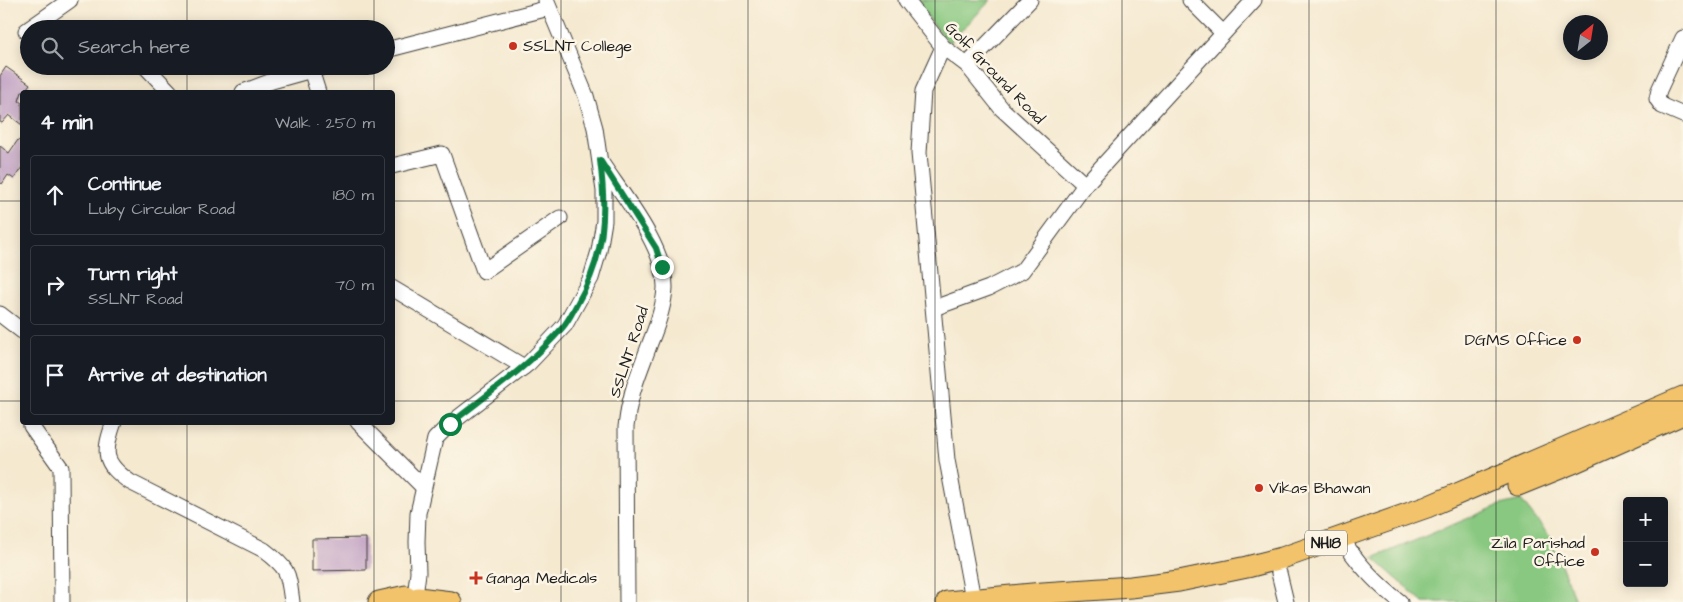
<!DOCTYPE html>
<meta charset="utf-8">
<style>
body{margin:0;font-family:"Architects Daughter",sans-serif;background:#20242c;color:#f1f3f6}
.controls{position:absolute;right:15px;bottom:15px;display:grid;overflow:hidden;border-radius:5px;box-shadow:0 2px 12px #0003}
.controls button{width:45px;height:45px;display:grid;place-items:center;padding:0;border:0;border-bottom:1px solid #363941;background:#171b24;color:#f1f3f6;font:25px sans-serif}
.compass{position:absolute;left:1563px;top:15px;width:45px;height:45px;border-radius:50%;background:#171b24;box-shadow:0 2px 12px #0003;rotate:30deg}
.stop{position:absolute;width:15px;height:15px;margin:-11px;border:4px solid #0b8043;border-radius:50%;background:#fff}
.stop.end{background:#0b8043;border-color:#fff;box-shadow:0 1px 5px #0008}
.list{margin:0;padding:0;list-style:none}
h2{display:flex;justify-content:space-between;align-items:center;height:65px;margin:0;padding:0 20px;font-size:21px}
h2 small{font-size:16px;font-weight:400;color:#9ea1a6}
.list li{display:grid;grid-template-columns:32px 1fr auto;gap:15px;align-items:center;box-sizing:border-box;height:80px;margin:0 10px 10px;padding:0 10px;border:1px solid #363941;border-radius:5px}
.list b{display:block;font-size:19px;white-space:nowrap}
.list p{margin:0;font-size:16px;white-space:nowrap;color:#9ea1a6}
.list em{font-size:16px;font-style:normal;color:#9ea1a6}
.icon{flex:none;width:28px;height:28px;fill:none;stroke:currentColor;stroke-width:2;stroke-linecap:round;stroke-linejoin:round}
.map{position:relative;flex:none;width:1683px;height:602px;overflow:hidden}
.search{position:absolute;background:#171b24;box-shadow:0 2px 12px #0003;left:20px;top:20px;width:375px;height:55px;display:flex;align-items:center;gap:12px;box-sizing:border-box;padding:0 18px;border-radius:28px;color:#9ea1a6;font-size:19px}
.panel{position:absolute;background:#171b24;box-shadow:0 2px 12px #0003;left:20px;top:90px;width:375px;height:335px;border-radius:5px}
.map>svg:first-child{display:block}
.green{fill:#88c880;stroke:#52724e}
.building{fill:#bd9bc2}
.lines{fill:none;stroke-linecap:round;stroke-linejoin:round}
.minor-casing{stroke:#3d3b37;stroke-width:17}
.highway-casing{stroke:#3d3b37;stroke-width:23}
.minor{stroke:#fff;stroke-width:15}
.highway{stroke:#f2c36a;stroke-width:21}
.route{stroke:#0b8043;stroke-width:6}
.grid{fill:none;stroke:#1c1c1c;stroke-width:1;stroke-opacity:0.55}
.poi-dot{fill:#c8321e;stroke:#fcf5e5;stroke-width:2}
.labels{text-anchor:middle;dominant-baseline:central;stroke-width:5;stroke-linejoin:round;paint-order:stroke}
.shield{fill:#fcf5e5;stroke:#5f5d58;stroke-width:1}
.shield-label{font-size:15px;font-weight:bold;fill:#1c1c1c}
.poi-label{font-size:16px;fill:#1c1c1c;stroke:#fcf5e5;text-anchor:start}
.street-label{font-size:16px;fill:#1c1c1c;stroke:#fcf5e5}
</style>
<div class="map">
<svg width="1683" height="602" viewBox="0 0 1683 602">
<rect width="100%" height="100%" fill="#fcf5e5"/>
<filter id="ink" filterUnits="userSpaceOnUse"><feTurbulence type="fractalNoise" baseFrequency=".02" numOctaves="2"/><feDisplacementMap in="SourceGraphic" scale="10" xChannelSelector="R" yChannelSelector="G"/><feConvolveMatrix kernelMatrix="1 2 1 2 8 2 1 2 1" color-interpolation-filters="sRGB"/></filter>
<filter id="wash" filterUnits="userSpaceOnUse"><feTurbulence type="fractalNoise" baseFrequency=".0096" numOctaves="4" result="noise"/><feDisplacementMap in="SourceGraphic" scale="20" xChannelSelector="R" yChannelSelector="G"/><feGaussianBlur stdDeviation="1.12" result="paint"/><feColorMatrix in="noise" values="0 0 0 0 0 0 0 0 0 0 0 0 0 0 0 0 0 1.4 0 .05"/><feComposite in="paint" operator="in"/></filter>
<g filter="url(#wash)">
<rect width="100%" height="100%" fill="#f5e9d0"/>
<g class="green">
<polygon points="914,0 991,0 949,43"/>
<polygon points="1521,500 1550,537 1576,602 1423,602 1373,558 1500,505"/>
</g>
<g id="blocks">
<g class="building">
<polygon points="6,67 30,84 24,92 22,92 19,101 22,103 22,125 9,115 2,123 0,122 0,76"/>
<polygon points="18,140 22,143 22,167 14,179 8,175 2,184 0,182 0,146 9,153"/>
<polygon points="366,538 366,570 312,571 312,539"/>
</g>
</g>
</g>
<g filter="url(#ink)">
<use href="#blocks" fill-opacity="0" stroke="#3d3b37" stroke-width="1"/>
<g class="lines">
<defs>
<g id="minor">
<polyline points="906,0 943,47 967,65 1002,109 1085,185"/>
<polyline points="1190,0 1223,33"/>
<polyline points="26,31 70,0"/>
<polyline points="1683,38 1659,90 1657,99 1662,106 1683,115"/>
<polyline points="943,47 923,91 919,153 947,460 973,599"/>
<polyline points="386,50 549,8"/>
<polyline points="967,65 1030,0"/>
<polyline points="145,66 170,92"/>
<polyline points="311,70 318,92"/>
<polyline points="243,92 272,81 326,66"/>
<path d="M602,164c22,33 64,84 63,124 -1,19 -8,38 -15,55 -11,31 -21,51 -24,84l1,175"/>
<polyline points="392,166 442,154 484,271 560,218"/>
<polyline points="392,288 524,367"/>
<polyline points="934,308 989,288 1022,271 1085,185 1254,0"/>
<polyline points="0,314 22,331"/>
<polyline points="33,422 31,426 61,468 62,602"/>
<path d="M114,422c-11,31 -11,41 16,60l134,68c25,19 24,22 28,52"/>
<polyline points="358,422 423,487"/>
<path d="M1341,537c15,25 36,47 59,65"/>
<polyline points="1279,573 1286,602"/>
<polyline points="415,596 418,573 417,542 418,513 435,439 450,424 529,363 565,325 591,278 599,251 604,221 604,191 595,128 586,96 546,0"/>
</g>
<g id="highway">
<polyline points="1518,485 1575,462 1683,414"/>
<polyline points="418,598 451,602"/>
<polyline points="379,602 406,596"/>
<polyline points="947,602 1043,593 1131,587 1179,581 1247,567 1282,558 1427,507 1683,397"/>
</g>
</defs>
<use href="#minor" class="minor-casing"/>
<use href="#highway" class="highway-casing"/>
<use href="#minor" class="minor"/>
<use href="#highway" class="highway"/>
</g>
</g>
<g class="lines" filter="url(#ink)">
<path class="route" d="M450,424c39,-31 81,-59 113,-97 6,-7 10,-16 14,-23 28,-48 30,-90 23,-144l56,88 6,19"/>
</g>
<path class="grid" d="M187,0v29M374,0v29M561,0v602M748,0v602M935,0v602M1122,0v602M1309,0v602M1496,0v602M187,66v26M374,66v26M0,201h22M392,201h1291M0,401h22M392,401h1291M187,422v180M374,422v180"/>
<g class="poi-dot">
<circle cx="513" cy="46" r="5"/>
<circle cx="1577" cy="340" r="5"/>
<circle cx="1259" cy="488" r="5"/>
<circle cx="1595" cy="552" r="5"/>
<path d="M473.5 570.5h5v5h5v5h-5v5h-5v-5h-5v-5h5z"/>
</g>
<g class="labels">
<rect class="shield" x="1305" y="530.5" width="42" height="25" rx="4"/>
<g class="shield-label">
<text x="1326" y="543">NH18</text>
</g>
<g class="poi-label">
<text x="523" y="46">SSLNT College</text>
<text x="1567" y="340" text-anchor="end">DGMS Office</text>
<text x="1269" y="488">Vikas Bhawan</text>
<text x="1585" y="543" text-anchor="end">Zila Parishad<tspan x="1585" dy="18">Office</tspan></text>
<text x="486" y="578">Ganga Medicals</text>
</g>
<g class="street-label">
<text transform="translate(995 73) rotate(46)">Golf Ground Road</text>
<text transform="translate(629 352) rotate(-72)">SSLNT Road</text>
</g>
</g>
</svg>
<div class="controls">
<button>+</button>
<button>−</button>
</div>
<svg class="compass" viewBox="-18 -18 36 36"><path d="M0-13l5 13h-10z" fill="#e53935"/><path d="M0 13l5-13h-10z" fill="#9ea1a6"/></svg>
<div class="stop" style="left:450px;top:424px"></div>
<div class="stop end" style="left:662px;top:267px"></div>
<div class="search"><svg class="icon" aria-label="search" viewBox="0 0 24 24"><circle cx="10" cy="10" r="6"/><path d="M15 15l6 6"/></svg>Search here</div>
<section class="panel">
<h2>4 min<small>Walk · 250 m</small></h2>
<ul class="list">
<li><svg class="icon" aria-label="ahead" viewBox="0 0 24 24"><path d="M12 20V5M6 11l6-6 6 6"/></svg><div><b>Continue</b><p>Luby Circular Road</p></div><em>180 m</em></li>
<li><svg class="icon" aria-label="right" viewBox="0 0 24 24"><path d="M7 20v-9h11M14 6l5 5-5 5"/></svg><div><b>Turn right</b><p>SSLNT Road</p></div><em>70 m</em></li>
<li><svg class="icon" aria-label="arrive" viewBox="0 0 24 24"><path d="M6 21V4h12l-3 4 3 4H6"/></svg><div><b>Arrive at destination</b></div></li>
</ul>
</section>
</div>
